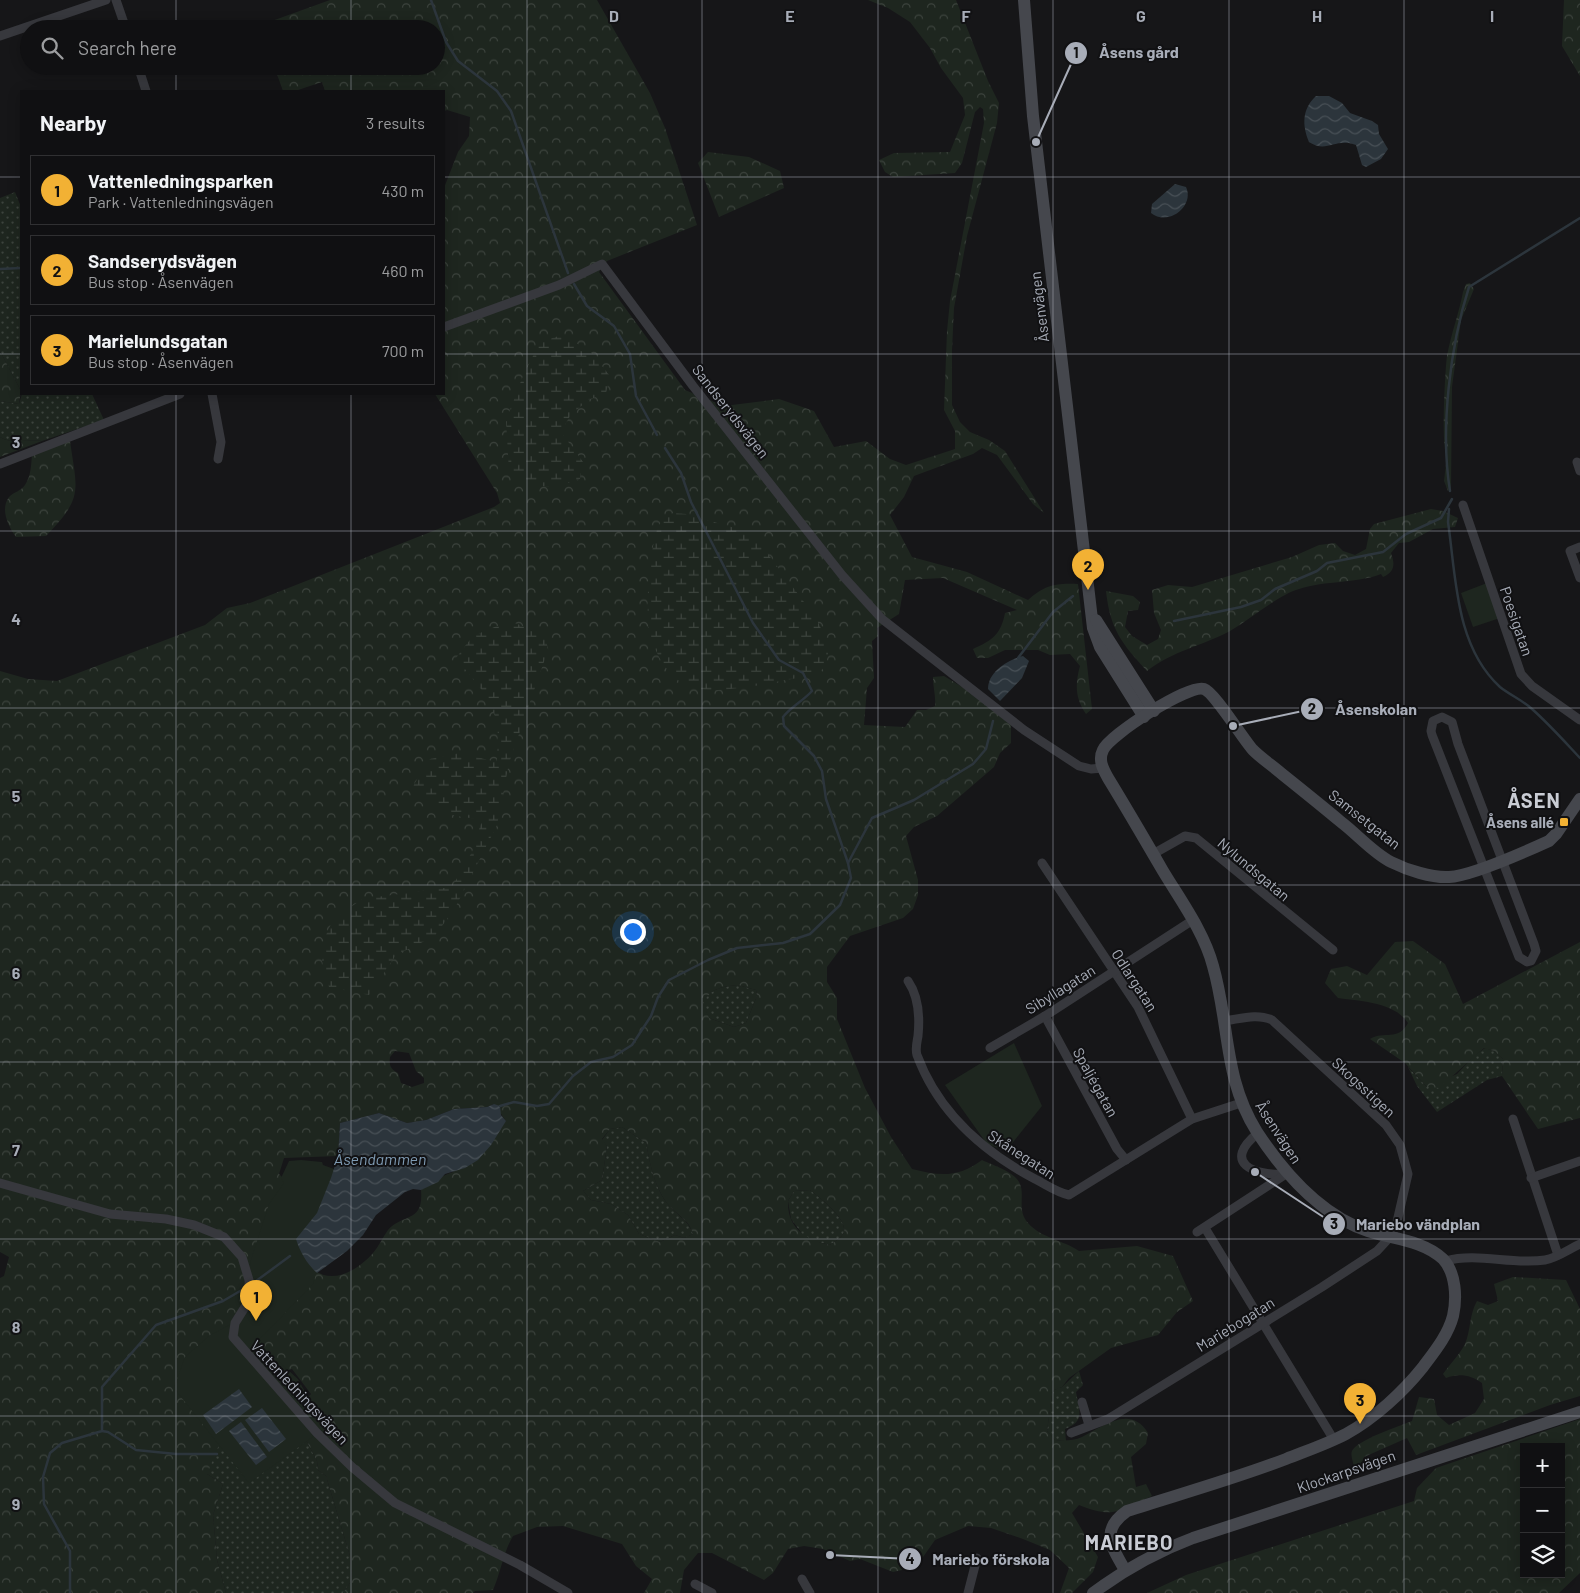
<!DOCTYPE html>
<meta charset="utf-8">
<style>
body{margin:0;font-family:Barlow,sans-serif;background:#19191b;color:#f1f3f6}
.controls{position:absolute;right:15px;bottom:15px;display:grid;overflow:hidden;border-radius:0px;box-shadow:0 2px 12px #0003}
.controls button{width:45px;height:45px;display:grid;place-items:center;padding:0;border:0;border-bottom:1px solid #303032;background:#101012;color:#f1f3f6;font:25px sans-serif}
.you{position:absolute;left:632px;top:931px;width:18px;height:18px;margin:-12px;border:4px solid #fff;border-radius:50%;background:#1a73e8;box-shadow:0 0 0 8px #1a73e833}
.badge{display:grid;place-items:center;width:32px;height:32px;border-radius:50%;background:#f2b134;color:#111;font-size:16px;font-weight:700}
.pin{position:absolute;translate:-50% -41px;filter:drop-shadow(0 1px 2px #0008)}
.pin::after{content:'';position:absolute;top:26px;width:18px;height:15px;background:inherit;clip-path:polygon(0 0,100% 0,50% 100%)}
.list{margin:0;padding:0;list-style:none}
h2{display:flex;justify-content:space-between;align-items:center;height:65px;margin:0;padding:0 20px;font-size:21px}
h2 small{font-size:16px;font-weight:400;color:#9c9d9f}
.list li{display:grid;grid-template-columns:32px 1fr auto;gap:15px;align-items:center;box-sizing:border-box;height:70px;margin:0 10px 10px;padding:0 10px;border:1px solid #303032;border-radius:0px}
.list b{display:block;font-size:19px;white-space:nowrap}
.list p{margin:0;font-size:16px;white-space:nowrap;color:#9c9d9f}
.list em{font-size:16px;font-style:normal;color:#9c9d9f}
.icon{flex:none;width:28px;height:28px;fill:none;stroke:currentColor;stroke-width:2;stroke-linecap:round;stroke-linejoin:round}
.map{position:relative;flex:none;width:1580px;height:1593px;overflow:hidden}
.search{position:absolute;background:#101012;box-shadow:0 2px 12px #0003;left:20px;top:20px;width:425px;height:55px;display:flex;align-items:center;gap:12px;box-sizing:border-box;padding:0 18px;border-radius:28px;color:#9c9d9f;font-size:19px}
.panel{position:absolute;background:#101012;box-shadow:0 2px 12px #0003;left:20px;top:90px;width:425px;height:305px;border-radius:0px}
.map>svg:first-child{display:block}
.grass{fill:url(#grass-dots)}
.forest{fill:url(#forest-crowns);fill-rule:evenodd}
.wetland{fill:url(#wetland-marsh)}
.park{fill:#1e261f}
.water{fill:url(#water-waves)}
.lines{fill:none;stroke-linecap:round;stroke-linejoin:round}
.stream{stroke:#2c353c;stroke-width:2.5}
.street{stroke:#37383d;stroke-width:9}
.secondary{stroke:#45474d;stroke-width:12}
.grid{fill:none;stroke:#a8adb8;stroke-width:1;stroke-opacity:0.55}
.poi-dot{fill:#f2b134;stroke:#111113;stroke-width:2}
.labels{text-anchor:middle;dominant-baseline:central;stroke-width:4;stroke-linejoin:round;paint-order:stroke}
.street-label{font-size:15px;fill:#a8adb8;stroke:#111113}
.poi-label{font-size:15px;font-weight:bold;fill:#a8adb8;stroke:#111113;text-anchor:end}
.water-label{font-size:16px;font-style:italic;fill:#7f9bb3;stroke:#111113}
.district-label{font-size:20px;font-weight:bold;letter-spacing:1px;fill:#c9ccd4;stroke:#111113}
.grid-label{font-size:16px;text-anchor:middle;font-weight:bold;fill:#a8adb8;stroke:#111113;stroke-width:4;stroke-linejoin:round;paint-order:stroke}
.leader{fill:none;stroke:#a8adb8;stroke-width:2}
.callout-dot{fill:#a8adb8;stroke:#111113;stroke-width:2}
.mark-label{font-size:15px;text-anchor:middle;font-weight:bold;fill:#111}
.callout-label{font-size:16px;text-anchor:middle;font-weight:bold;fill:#a8adb8;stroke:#111113;stroke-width:4;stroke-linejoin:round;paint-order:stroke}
</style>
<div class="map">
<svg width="1580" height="1593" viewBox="0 0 1580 1593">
<defs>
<pattern id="grass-dots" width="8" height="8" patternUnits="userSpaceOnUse" patternTransform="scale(1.25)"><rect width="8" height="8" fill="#1e261f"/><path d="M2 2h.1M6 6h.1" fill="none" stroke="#3c433d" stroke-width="1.8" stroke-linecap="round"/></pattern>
<pattern id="forest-crowns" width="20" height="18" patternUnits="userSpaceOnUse" patternTransform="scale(1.25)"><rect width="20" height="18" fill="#1e261f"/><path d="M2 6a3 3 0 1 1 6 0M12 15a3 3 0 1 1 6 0" fill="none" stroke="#3c433d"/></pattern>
<pattern id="wetland-marsh" width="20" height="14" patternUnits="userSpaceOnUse" patternTransform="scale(1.25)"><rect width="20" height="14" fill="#1e261f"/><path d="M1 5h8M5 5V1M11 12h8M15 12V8" fill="none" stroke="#3c433d"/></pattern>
<pattern id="water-waves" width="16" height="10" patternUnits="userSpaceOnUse" patternTransform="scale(1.25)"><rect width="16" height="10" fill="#2c353c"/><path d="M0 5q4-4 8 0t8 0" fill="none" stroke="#485056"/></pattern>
</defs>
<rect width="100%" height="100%" fill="#161618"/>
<g class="grass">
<polygon points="15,192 21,207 21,391 0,351 0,198"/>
<path d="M22,394h70l12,26 -62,21c-15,-2 -29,4 -42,-4v-36l19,3z"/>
<path d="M738,985l18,5 1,6 -11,27 -12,4 -25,-9 -7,-15c9,-15 19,-16 36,-18z"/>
<polygon points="1485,1048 1494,1051 1503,1059 1502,1076 1487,1080 1437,1112 1417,1086 1408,1067 1427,1087 1457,1074 1474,1056"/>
<path d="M622,1127l24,16c4,20 8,42 20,59 9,12 22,17 27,32l-9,4 -9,-3 -15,7 -21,-8 -11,-19 -17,-11 -20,-4 -8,-9 19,-11 5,-34 -5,-6 8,-11z"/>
<path d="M810,1190c9,7 37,28 34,42 -2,6 -9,9 -14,13l-24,-6 -15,-20 -3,-18 6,-10z"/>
<path d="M1079,1371l4,14 -7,7c3,18 10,29 -11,37l1,12 -11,-1 -8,-9 5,-36 2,-5 8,-3z"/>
<polygon points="192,1407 305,1438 317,1461 318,1470 326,1476 350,1556 352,1580 343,1593 226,1593 217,1560 213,1515 223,1484 207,1474"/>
</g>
<g class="forest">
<path d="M330,0h267l53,93 15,35 32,97 -90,36 -8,11 86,118 39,16 55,-7 35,12 20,36 32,-6 24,18 16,6 49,-16v-18l-11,-21 3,-79 3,-30 34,-178 -1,-14 -3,-2 -5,5 -13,51 -7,10 -62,4 -8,-5 -6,-12 15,-7 56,-1 15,-37 -2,-17 -22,-30 -11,-20 -20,-26 -22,-14 -20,-8h88l32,81 11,22 -2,20 -30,113 -13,72 -2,42v55l8,17 10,10 19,8 16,11 39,62 -11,-9 -36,-49 -15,-7 -9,6 -59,22 -10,21 -14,18 22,42 55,15 61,28c17,-15 27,-17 50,-16l14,125 -6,5c-11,-16 -11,-30 -6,-48l-10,-12 -20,1 -12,-5h-33l-17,8h-11l-4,-9c20,-9 28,-15 32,-36l12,-3 -74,-32 -38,2 -6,34 -22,14 1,8 -6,5 2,37 -7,10 -3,37 41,2 12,-17h9l9,-4c1,-10 -2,-18 -2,-29l11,-1 51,31 16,17v19l-11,10 -6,14 -57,49 -23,11 -8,9 12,44v15l-5,14 -10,9 -53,18 -23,31v15l10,16v21l28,69 26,49 21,32c28,7 46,9 70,-9 10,5 31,11 37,22 7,12 -3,28 9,41 13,15 35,17 51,28l58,-5 36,10 20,45 -16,11 -19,23 -47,13 -42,30 -7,9 -8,3 -2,5 -5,36 8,9c9,1 18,1 27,-3 21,-10 48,-33 66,-4l-2,11 -15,13 5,30 10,-3 6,12c-32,15 -39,23 -73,9l-7,8 26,44 -5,15 -21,21h-12l9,-25 -19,-18 -27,-11 -32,-11 -23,-2 -33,14 -19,27 -23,5 -33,-13 -10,2 -27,-12 -19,-3 -16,3 -15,24 -9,7 -52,-27h-14l-14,17 -4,23h-36l8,-14 -16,-13 -14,-22 -59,-18 -26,1 -24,9c-10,17 -12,36 -20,54l-18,1 -2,2h-130l9,-13 -2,-24 -24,-80 -8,-6 -1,-9 -12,-23 -113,-31 27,38 -12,29 16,10 -10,31 4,45 9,33h-226v-315l4,-2 5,-19 -9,-5v-581l28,8 29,2 148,-56 22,-17 23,-5 244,-96 6,-4 -3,-10 -62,-99h9v-206l14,-36 11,-16 1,-19 -23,-7 -3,1v-20h-119l-3,-9 -27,9h-12l-9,-25h162v-37h-177l-1,-3zM738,985l18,5 1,6 -11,27 -12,4 -25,-9 -6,-15c8,-15 18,-16 35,-18zM395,1051l14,2 7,18 8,7v5l-12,4 -11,-4 -3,-10c-8,-4 -9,-8 -8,-16zM494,1104l12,17 -53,51c-11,3 -21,12 -32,18 3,33 -18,23 -33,40 -5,7 -9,16 -15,23 -14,16 -40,33 -60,16l-25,-86 -9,-9 5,-16 54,-2 2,-33 39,-10 28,10 19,-3 28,-11 33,-2zM622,1127l24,16c4,21 8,42 20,59 9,12 23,17 27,32l-9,4 -9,-3 -15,7 -21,-8 -11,-19 -17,-11 -20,-4 -8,-9 19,-11 5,-34 -5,-7 8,-10zM810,1190c9,7 37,28 34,42 -2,6 -9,9 -14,13 -23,-5 -43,-16 -42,-44l6,-10zM292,1369l19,25 -8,9 -27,-29z"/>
<polygon points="1564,0 1580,0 1580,76 1562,46"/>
<polygon points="708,152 749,157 780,171 784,188 719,217 698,163"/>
<path d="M1470,283l4,6 -13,31 -9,67 -1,101 -3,3 -4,-10 3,-25c-6,-8 -2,-86 0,-100 4,-22 12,-43 16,-64l3,-8z"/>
<polygon points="0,351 21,391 19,404 0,401"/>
<path d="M0,437c13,8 27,2 42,4l-42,16z"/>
<path d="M70,441c7,50 14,56 -24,95l-30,1c-8,-11 -16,-28 -7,-40 5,-5 12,-6 16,-12 6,-9 6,-19 7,-30z"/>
<path d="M1431,509l12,2 15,7 -3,9 -22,2 -24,13 -10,1 -8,10c4,11 4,19 -8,24l-2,-3c-26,10 -55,6 -82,15 -19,5 -50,31 -69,42 -28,15 -58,20 -83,40 -25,-27 -37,-42 -41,-80l27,5 7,6 -2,8 -10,1 -3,16 7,9 15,9 11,-6 3,-9 -7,-17 -2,-23 16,-5 24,2 100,-30 27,-12 16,-2 8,8 12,4 11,-6 4,-20 4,-5z"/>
<path d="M1413,941l32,23 18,40 117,-62v176l-42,11 -36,-53 1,-17 -9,-8 -10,-3 -45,40 -12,-1 -22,-24 -35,-24c15,-9 28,3 38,-16 -13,-21 -49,-22 -70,-25l-13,-15 6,-14 16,-3 20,9 28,-33z"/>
<path d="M1513,1277l53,3 14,29v87l-30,9 -134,50 -9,-17 -43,19 -4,13h-5c-1,-6 -5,-14 -3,-19 5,-11 48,-25 60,-30l7,-24 15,2 3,16 12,10 26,-12 9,-14 -2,-16c-11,-8 -23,-10 -36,-5l-3,-4c7,-10 17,-20 22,-30 6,-14 4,-29 12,-43l11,4 10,-4 -4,-17z"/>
<path d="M1580,1419v154l-21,20h-412l39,-18 228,-74 3,-13 19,-20zM1524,1447h37v127h-37z"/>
</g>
<g class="wetland">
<path d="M562,335l28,16 20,25 -4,17 -18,7 -18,16 -9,16 22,30 -3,17c-33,12 -41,10 -71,-8l-3,-51 17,-44 17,-34z"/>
<path d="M673,513l13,1 66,19 64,85 10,21 2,15 -2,11 -8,9c-31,5 -102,23 -128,13 -22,-9 -34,-32 -40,-53 -6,-16 0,-99 11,-112 3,-3 9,-6 12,-9z"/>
<path d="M509,621l36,13 3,16 -39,113 -12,62 -41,81 -21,30 -39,19 -27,40 -40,-8 -7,-26 3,-24 8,-17 29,-21 90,-12 20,-35 10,-32c-34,-6 -47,-4 -69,-34l17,-27 29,-6 38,9 1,-39 -13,-29 -29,-36 17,-22z"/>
</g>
<g class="park">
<polygon points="1487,583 1500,618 1473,627 1461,593"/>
<polygon points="1014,1043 1042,1106 1006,1151 987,1144 945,1085"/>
<polygon points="301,1160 322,1162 323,1165 345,1173 313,1284 257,1342 298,1379 325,1428 249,1483 174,1388 185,1357 209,1336 233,1323 244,1303 251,1260 269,1204 284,1183 281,1178 289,1161"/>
</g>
<g class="water">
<path d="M1316,96h13l13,7 8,10 22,8 6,4 1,9 9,15 -7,10 -15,8 -4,-2 -6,-20c-21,-8 -29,9 -47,-3 -7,-17 -7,-33 7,-46z"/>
<path d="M1175,184l11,3c9,19 -18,40 -35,26l1,-9z"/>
<path d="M1023,656l6,5 -7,17 -22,23 -12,-12c0,-17 19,-29 35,-33z"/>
<path d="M494,1104l6,2 1,9 5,6 -15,24 -13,15 -13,8 -20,6 -7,8 -17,8 -8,-1 -8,3 -29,23 -13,20 -16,16 -30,22c-10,-9 -17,-21 -21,-34l21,-26 14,-35 7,-22 2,-33 39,-10 28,10 19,-3 28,-11 33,-2z"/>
<polygon points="239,1389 252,1407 216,1434 203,1415"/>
<polygon points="262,1408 286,1439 269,1452 245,1420"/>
<polygon points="241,1422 267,1457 256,1465 229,1431"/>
</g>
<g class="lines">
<g class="stream">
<polyline points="431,0 446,42 458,61 497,91 511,111 568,273"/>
<polyline points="0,269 21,268"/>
<polyline points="574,284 587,306 614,326 630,354 636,396 657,435"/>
<path d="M665,448l16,25 10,29 62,121 26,37 24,13 9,18c-9,10 -20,15 -29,26l1,9 30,30 8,15 4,28 22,64"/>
<path d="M1450,491c-10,-61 0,-145 19,-204l111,-69"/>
<path d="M1449,509l-1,13c8,54 7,124 52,165 10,8 22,13 32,22 17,15 33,33 48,49"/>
<polyline points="1174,621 1241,607 1261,600 1275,589 1317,571 1327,563 1383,552 1406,534 1441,518 1452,499"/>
<polyline points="1018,658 1053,612 1073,596"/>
<polyline points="500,1106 514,1102 537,1106 549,1104 573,1076 591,1062 613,1057 632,1045 651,1016 658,997 669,980 708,960 737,948 783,943 810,934 840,905 851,878 848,863 872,818 914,800 973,764 986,749 993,721"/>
<polyline points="252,1284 290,1256"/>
<polyline points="102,1431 108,1432 136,1450 176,1454 217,1454"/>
<polyline points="70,1593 70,1551 44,1504 43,1477 50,1453 62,1443 102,1431 102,1387 156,1325 223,1301 247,1287"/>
</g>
<g class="street">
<polyline points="116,0 126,29"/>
<polyline points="0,36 106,0"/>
<polyline points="138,66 146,91"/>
<polyline points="444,327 559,285 602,264 693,386 842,575 882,619 1024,730 1079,766 1091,769 1103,768"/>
<polyline points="212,394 221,442 218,459"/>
<polyline points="1577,462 1580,471"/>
<polyline points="0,464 180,394"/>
<polyline points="1463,505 1521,674 1532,686 1580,720"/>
<polyline points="1580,547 1570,551 1580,578"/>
<polygon points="1442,717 1452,722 1458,744 1534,944 1536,951 1531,961 1527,962 1519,957 1432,735 1431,731 1433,721"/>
<polyline points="1153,854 1185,836 1196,838 1333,950"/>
<polyline points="1042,863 1138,1007 1192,1119"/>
<path d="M908,981c11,16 12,35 10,55 -1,6 -3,13 -1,19 21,57 65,96 118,124 12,6 21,13 34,16l123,-76 49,-16"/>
<polyline points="1045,1016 1117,1149 1126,1160"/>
<polyline points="990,1048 1045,1016 1193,920"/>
<polyline points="1513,1119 1558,1255"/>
<path d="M1258,1133c-37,30 -4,43 28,41"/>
<polyline points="1531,1178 1580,1161"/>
<polyline points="0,1183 110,1214 166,1219 194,1225 224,1237 242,1257 249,1280 250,1299 235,1323 233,1337 317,1433 352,1467 395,1503 520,1565 568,1593"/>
<polyline points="1205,1228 1334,1440"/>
<polyline points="1197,1232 1286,1174"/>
<path d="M1445,1261c33,-9 66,4 100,-1 12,-2 24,-11 35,-16"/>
<polyline points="1082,1402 1089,1425"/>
<path d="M1071,1433l37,-14 214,-132 55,-36 13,-14 6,-11 12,-52 -8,-29 -14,-20 -114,-105c-15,-7 -32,-1 -48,1"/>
<polyline points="802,1579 810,1593"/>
<polyline points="695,1584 712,1593"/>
<polyline points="968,1593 977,1558"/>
</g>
<g class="secondary">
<polyline points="1024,0 1033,116 1093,628 1100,647 1144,717"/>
<polyline points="1096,620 1154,711"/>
<path d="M1125,1570c-14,-24 -25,-40 2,-59 53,-17 107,-32 159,-52 20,-8 41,-15 60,-25 29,-16 57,-42 77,-67 12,-16 25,-32 30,-51 4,-18 3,-43 -10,-57 -20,-19 -51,-20 -75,-28 -48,-16 -84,-58 -111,-99 -34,-54 -27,-107 -44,-166 -9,-34 -32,-65 -50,-95 -18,-31 -36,-62 -55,-93 -5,-9 -10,-18 -5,-28 6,-15 86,-66 101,-61 10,3 39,50 49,61 9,9 20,16 29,24 20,16 40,32 59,48 16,12 32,31 50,40 16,8 41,16 58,15 22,-1 78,-26 100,-36l7,-7 24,-35"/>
<path d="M1093,1593c31,-23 63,-41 100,-55l387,-126"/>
</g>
</g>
<path class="grid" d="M176,0v29M351,0v29M527,0v1593M702,0v1593M878,0v1593M1053,0v1593M1229,0v1593M1404,0v1593M176,66v25M351,66v25M0,177h21M444,177h1136M0,354h21M444,354h1136M176,394v1199M351,394v1199M0,531h1580M0,708h1580M0,885h1580M0,1062h1580M0,1239h1580M0,1416h1580"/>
<rect class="poi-dot" x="1559" y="817" width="10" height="10" rx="2.5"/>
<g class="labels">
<g class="street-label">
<text transform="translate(1039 307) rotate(-97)">Åsenvägen</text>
<text transform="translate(731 411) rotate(52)">Sandserydsvägen</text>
<text transform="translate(1517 621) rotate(71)">Poesigatan</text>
<text transform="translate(1365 819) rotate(38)">Samsetgatan</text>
<text transform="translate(1254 869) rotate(40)">Nylundsgatan</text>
<text transform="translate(1135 980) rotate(57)">Odlargatan</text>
<text transform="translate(1060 989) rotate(-32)">Sibyllagatan</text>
<text transform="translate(1096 1082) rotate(61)">Spaljégatan</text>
<text transform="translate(1364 1087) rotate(43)">Skogsstigen</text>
<text transform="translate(1279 1132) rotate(57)">Åsenvägen</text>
<text transform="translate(1022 1154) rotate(33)">Skånegatan</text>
<text transform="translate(1235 1324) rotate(-32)">Mariebogatan</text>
<text transform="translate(300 1392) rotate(47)">Vattenledningsvägen</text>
<text transform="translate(1346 1471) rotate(-19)">Klockarpsvägen</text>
</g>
<g class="poi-label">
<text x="1554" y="822">Åsens allé</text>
</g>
<g class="water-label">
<text x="380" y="1158">Åsendammen</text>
</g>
<g class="district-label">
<text x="1534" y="800">ÅSEN</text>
<text x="1129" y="1542">MARIEBO</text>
</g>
</g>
<g class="grid-label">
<text x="614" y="22">D</text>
<text x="790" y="22">E</text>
<text x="966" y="22">F</text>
<text x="1141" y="22">G</text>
<text x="1317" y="22">H</text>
<text x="1492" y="22">I</text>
<text x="16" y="448">3</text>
<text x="16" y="625">4</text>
<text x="16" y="802">5</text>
<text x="16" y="979">6</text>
<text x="16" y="1156">7</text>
<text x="16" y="1333">8</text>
<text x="16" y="1510">9</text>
</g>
<path class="leader" d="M1036 142L1076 53M1233 726L1312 709M1255 1172L1334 1224M830 1555L910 1559"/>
<g class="callout-dot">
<circle cx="1036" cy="142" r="5"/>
<circle cx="1233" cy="726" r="5"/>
<circle cx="1255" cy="1172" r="5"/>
<circle cx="830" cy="1555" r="5"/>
<circle cx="1076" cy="53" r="12"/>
<circle cx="1312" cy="709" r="12"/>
<circle cx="1334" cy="1224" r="12"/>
<circle cx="910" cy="1559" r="12"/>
</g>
<g class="mark-label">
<text x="1076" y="58">1</text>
<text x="1312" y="714">2</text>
<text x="1334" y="1229">3</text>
<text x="910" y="1564">4</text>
</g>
<g class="callout-label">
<text x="1139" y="58">Åsens gård</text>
<text x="1376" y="715">Åsenskolan</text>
<text x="1418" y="1230">Mariebo vändplan</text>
<text x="991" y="1565">Mariebo förskola</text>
</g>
</svg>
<div class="controls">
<button>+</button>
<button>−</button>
<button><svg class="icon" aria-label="layers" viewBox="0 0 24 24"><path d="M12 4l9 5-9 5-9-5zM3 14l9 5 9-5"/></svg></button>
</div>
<div class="you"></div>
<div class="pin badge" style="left:256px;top:1321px">1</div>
<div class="pin badge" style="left:1088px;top:590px">2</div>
<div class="pin badge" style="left:1360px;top:1424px">3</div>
<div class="search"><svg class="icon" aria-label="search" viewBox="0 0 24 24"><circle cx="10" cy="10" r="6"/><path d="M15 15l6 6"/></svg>Search here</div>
<section class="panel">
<h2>Nearby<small>3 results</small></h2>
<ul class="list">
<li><span class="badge">1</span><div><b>Vattenledningsparken</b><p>Park · Vattenledningsvägen</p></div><em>430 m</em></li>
<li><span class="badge">2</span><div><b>Sandserydsvägen</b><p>Bus stop · Åsenvägen</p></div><em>460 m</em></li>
<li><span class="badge">3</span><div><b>Marielundsgatan</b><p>Bus stop · Åsenvägen</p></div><em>700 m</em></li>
</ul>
</section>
</div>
